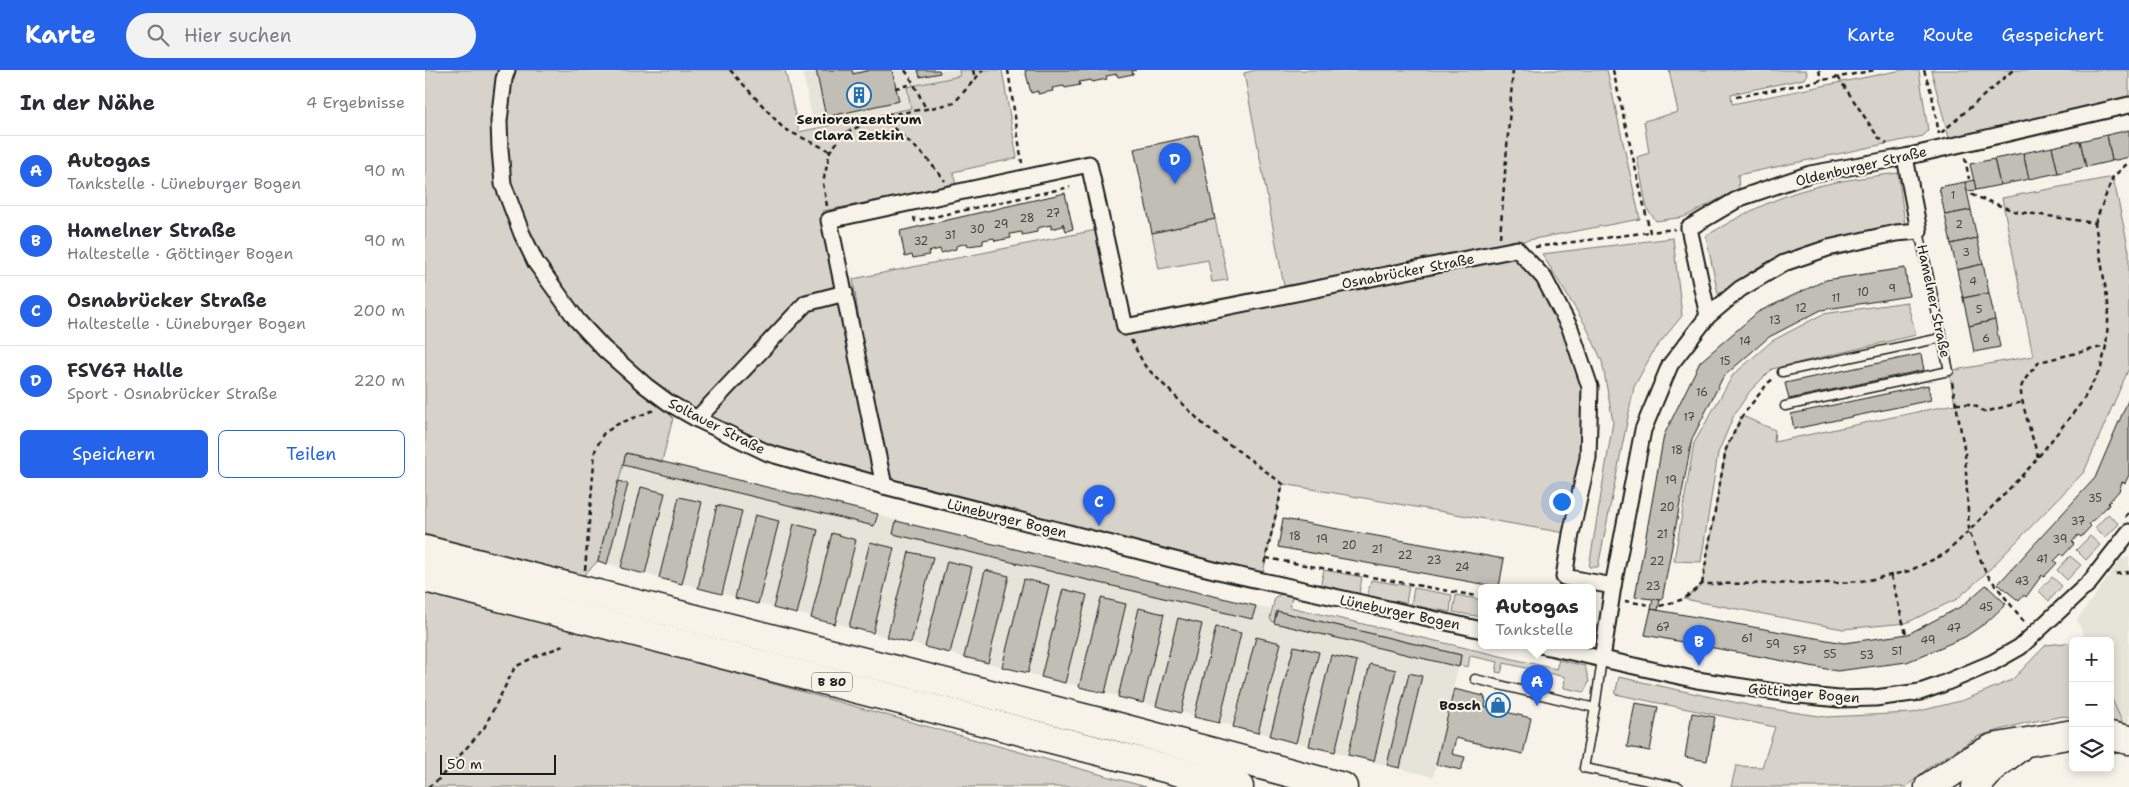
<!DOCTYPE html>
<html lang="de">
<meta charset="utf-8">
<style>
body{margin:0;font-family:"Shantell Sans",sans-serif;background:#f2f2f3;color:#2b2b33}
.controls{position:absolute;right:15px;bottom:15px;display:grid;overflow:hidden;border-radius:8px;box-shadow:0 2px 8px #0003}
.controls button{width:45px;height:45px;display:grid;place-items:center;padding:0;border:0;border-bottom:1px solid #e1e1e2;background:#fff;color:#2b2b33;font:25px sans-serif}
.scale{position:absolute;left:15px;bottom:12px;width:116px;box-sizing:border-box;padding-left:5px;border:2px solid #1c1c1c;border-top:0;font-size:14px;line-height:18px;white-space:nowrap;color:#1c1c1c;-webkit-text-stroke:4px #f7f3e8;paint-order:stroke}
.you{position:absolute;left:1136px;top:431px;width:18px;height:18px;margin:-12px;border:4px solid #fff;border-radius:50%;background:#1a73e8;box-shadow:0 0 0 8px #1a73e833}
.badge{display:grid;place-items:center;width:32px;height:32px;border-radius:50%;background:#2563eb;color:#fff;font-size:16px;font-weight:700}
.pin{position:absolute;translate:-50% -41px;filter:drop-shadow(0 1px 2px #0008)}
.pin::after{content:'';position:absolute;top:26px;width:18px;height:15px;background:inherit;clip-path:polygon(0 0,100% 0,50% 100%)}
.popup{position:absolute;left:1053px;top:514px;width:118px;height:65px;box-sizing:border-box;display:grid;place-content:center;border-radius:8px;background:#fff;filter:drop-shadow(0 1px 4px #0005);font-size:16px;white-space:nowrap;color:#7c7c81}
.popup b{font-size:19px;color:#2b2b33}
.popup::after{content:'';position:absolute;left:50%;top:100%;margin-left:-10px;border:10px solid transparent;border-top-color:#fff}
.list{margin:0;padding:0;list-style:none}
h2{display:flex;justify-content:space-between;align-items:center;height:65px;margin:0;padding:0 20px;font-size:21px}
h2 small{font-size:16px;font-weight:400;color:#7c7c81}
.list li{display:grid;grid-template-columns:32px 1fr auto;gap:15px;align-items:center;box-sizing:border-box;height:70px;padding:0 20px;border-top:1px solid #e1e1e2}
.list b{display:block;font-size:19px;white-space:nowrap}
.list p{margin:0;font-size:16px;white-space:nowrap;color:#7c7c81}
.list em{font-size:16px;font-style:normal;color:#7c7c81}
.actions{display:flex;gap:10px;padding:15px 20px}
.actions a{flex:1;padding:11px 0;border:1px solid #2563eb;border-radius:8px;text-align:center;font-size:18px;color:#2563eb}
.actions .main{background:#2563eb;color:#fff}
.icon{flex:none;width:28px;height:28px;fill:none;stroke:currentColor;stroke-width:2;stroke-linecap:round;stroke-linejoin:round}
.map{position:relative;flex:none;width:1704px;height:717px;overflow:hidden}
header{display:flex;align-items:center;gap:30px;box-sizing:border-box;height:70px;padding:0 25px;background:#2563eb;color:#fff}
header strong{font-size:24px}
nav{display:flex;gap:28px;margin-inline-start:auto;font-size:18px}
.search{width:350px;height:45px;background:#f2f2f3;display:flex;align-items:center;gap:12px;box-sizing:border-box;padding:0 18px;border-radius:28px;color:#7c7c81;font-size:19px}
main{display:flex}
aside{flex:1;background:#fff}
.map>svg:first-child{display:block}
.built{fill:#e6e3d9}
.green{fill:#d7d3cb;stroke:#7a7874}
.building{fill:#c0beb5;stroke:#1c1c1c}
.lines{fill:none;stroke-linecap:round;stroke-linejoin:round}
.lane-casing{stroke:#1c1c1c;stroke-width:11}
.street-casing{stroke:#1c1c1c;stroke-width:19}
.highway-casing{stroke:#1c1c1c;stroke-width:31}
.path{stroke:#1c1c1c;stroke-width:2.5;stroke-dasharray:5 4;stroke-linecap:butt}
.lane{stroke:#f7f3e8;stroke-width:8}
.street{stroke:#f7f3e8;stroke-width:15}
.highway{stroke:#f7f3e8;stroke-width:28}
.labels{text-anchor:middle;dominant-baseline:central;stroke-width:4.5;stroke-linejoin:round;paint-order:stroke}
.number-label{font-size:11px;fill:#454442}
.shield{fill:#f7f3e8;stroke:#5e5c59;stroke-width:1}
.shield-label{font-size:12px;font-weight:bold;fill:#1c1c1c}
.poi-label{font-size:14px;font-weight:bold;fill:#1c1c1c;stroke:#f7f3e8}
.street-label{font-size:14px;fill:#1c1c1c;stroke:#f7f3e8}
</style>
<header>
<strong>Karte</strong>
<div class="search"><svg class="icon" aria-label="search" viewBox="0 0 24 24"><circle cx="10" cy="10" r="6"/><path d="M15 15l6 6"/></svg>Hier suchen</div>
<nav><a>Karte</a><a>Route</a><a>Gespeichert</a></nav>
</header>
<main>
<aside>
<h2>In der Nähe<small>4 Ergebnisse</small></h2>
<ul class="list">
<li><span class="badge">A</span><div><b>Autogas</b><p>Tankstelle · Lüneburger Bogen</p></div><em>90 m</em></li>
<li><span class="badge">B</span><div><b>Hamelner Straße</b><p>Haltestelle · Göttinger Bogen</p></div><em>90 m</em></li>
<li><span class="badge">C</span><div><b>Osnabrücker Straße</b><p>Haltestelle · Lüneburger Bogen</p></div><em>200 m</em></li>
<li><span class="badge">D</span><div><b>FSV67 Halle</b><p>Sport · Osnabrücker Straße</p></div><em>220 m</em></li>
</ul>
<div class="actions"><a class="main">Speichern</a><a>Teilen</a></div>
</aside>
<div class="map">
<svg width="1704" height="717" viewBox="0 0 1704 717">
<rect width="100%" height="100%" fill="#f7f3e8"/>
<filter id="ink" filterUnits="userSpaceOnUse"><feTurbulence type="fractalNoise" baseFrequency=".02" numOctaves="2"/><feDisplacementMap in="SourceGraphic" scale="10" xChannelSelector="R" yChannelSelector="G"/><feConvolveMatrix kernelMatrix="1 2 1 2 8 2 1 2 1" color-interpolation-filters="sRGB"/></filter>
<g filter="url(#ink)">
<g class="built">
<polygon points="377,0 534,0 537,11 524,29 389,56"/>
<polygon points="201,383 453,444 471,451 1036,585 1008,707 539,587 173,491"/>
<polygon points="1704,487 1704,661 1701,660 1685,625 1685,571 1661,571 1652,550 1696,489"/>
</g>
<g class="green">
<polygon points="0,0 360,0 374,62 486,38 482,17 535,6 534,0 577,0 592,88 528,102 531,115 398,141 457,406 428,209 676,159 700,257 1092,179 1119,208 1165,320 1146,464 858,414 836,511 343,383 272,349 197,296 248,348 237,391 201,383 173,491 159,505 0,464"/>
<polygon points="831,0 1182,0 1215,149 859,216 819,3"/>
<polygon points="1244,0 1381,0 1382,4 1379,9 1306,24 1307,34 1477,0 1494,1 1503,61 1498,66 1313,105 1314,119 1259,147 1231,151 1222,139 1212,87 1224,83 1219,51 1253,42"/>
<polygon points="1506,0 1704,0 1704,26 1524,68"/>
<path d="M1473,103l7,52 -117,27 -30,15 -40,27 -12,-58c33,-20 67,-38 105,-48 28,-8 58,-11 87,-15z"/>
<polygon points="1688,107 1704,181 1704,298 1659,402 1561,503 1532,529 1481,553 1418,559 1259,529 1277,514 1301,379 1317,346 1350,360 1349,372 1530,334 1524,301 1608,286 1577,128"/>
<polygon points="790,149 803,210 787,212 783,190 734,199 727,163"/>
<polygon points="1248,168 1257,246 1229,280 1209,317 1173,497 1164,497 1188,352 1177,291 1161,256 1117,184"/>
<polygon points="1482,232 1491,265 1347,299 1325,321 1309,345 1293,383 1276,492 1249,491 1269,373 1308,305 1347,271 1398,244"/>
<polygon points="1683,444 1694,454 1680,468 1670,458"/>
<polygon points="1665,466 1675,475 1661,490 1651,480"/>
<polygon points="1645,486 1656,495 1642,510 1632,500"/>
<polygon points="899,500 937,507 934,524 895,517"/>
<polygon points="1627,507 1637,516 1624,531 1614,521"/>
<polygon points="946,510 984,516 981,533 942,527"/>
<polygon points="989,518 1027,525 1025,542 986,535"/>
<polygon points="0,521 302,601 721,717 0,717"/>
<polygon points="859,523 867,525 865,537 1131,599 1134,590 1160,596 1164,612 1159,622 1139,618 1140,607 1079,593 1076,603 1071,602 1073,592 1045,586 1043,597 1034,595 1036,585 851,541 849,553 845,549 850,527"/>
<polygon points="1031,525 1057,530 1057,547 1028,542"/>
<polygon points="1648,572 1648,648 1639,646 1600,653 1554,666 1504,697 1481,717 1306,717 1311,696 1337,697 1350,657 1190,624 1194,607 1327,636 1401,647 1487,643 1539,630 1587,610 1621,575"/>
<polygon points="1685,625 1701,660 1685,656"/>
</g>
<g class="building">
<polygon points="391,0 427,0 428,4 445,0 467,0 474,31 401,47"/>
<polygon points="493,0 514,0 515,3 495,7"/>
<polygon points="600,0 711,0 707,1 708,4 693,7 692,4 681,6 682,9 667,12 666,10 654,12 655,15 640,18 639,16 627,18 628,21 613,24 613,21 606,23"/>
<polygon points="1704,60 1704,87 1687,91 1682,65"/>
<polygon points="773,65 790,149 727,163 709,79"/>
<polygon points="1682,65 1687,91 1661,97 1655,71"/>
<polygon points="1655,71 1661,97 1633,103 1627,77"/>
<polygon points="1627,77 1633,103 1604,109 1598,83"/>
<polygon points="1598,83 1604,109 1575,115 1569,89"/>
<polygon points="1569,89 1575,115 1551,120 1545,94"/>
<polygon points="1549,110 1551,120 1542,121 1540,112"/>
<polygon points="1540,112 1546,140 1520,145 1514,117"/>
<polygon points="640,123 648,159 641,161 638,153 638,156 626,159 626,155 612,158 612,162 597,165 597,162 585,164 586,168 570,171 569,168 558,170 558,174 543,176 542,173 531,176 531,179 516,183 515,179 503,182 504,185 488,188 487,185 480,187 475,161"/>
<polygon points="1546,140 1552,168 1526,174 1520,145"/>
<polygon points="1552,168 1558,194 1532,200 1526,174"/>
<polygon points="1558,194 1564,223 1538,228 1532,200"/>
<polygon points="1480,198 1484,226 1396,240 1344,267 1298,307 1267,369 1237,530 1210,527 1239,365 1275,292 1333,242 1401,210"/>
<polygon points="1564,223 1570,250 1544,256 1538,228"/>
<polygon points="1570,250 1575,277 1549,282 1544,256"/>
<polygon points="1496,284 1499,300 1364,329 1360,313"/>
<polygon points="1503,315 1506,330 1369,359 1366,344"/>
<polygon points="1704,328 1704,405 1700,413 1697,412 1694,421 1683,433 1684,435 1664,454 1666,456 1656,467 1653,465 1647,472 1649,474 1638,486 1636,484 1629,491 1632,493 1619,507 1617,505 1601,527 1599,525 1594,531 1573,514 1670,408"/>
<polygon points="201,383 453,444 449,456 198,395"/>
<polygon points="193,411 203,414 182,494 173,491"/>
<polygon points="216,417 240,423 220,504 196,498"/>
<polygon points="254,427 277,432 257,514 234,508"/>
<polygon points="292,435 317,441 297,524 273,518"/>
<polygon points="330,445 354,451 333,534 310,528"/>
<polygon points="858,449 1079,489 1074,517 853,477"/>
<polygon points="471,451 831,536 827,549 468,464"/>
<polygon points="369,454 393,460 372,544 348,538"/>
<polygon points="407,463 431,470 410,554 386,548"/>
<polygon points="445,472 469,478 448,563 424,557"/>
<polygon points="484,482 508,487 486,573 462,567"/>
<polygon points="522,491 547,497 525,583 500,577"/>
<polygon points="560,500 584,506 563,593 539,587"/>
<polygon points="599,509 624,515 603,603 577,597"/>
<polygon points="1561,515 1581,534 1562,552 1540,567 1482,592 1412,601 1220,565 1226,539 1419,573 1483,564 1537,536"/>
<polygon points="638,519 662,525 640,613 616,607"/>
<polygon points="676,528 701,534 680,623 654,617"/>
<polygon points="1228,529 1235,530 1233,540 1226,539"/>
<polygon points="714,538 739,544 718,633 693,627"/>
<polygon points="852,541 1036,585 1034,597 849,553"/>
<polygon points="753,548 777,554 756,643 731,636"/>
<polygon points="791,557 816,563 794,653 769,647"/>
<polygon points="831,567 856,573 833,663 808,657"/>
<polygon points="869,576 894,582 871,673 845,666"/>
<polygon points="906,585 932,591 910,682 884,676"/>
<polygon points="945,594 971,600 949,691 923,685"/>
<polygon points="984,603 997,606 975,698 962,695"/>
<polygon points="1029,619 1059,626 1061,632 1060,637 1106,648 1098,684 1031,668 1027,684 1040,687 1036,700 1011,694"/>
<polygon points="1210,633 1233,637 1225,681 1202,677"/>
<polygon points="1267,643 1290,647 1282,691 1260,687"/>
</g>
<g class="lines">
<defs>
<g id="lane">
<polyline points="1357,302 1516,268"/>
<polyline points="1360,336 1524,301 1494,161"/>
<polyline points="1050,609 1170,638 1177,589"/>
<polyline points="1170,638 1159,698 1254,717"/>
</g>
<g id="street">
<polyline points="82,0 79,9 74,51 75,79 78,114 97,164 111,193 152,250 179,279 221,316 244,333 272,349 343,383 459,416 793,501 1057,560"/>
<polyline points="1283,246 1264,158 1315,128 1385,104 1480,87 1704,35"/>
<polyline points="272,349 381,233 420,223"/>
<polyline points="459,416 404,150 664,94 700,257 1092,179 1119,208 1145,258 1165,317 1163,388 1146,464 1139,507 1188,516"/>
<polyline points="1115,575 1272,610 1364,624 1414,629 1450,628 1495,622 1515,615 1567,593 1595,577 1665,512 1704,462"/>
<polyline points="1177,589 1188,516 1218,360 1245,295 1283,246 1315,219 1359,193 1403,178 1471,163 1494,161 1480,87"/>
</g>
<g id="highway">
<polyline points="0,480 690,656 918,717"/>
<polyline points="0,508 814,717"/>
<polyline points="1685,666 1704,670"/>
<polyline points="1504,717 1544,691 1568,678 1648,664"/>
<polyline points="1551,717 1570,695 1593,678"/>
</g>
</defs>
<use href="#lane" class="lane-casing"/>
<use href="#street" class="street-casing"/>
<use href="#highway" class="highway-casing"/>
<g class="path">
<polyline points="305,0 359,59 405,81"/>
<polyline points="480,0 489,14 501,39"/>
<polyline points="548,0 550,8"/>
<polyline points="583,0 597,93"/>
<polyline points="1188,0 1225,162 1250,159"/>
<polyline points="1394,0 1396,10"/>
<polyline points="1499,0 1507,25 1514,64"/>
<polyline points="1413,7 1453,67 1462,74"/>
<polyline points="470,18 488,14"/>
<polyline points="1311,27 1450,0"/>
<polyline points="455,46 500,86 520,111"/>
<polyline points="1516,63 1588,0"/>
<polyline points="1540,88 1544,109"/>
<polyline points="402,136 398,113 405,81 419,64 455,46 501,39 529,33 558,0"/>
<polyline points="489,147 490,151 645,117"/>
<polyline points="1670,153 1688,107 1704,92"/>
<polyline points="1075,167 1088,0"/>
<polyline points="1110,177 1225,162"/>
<polyline points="706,270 720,296 781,357 858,414 839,495"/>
<polyline points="1527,312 1540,383 1544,461 1561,503 1600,553"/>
<polyline points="1531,334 1547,334 1560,342 1597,332"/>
<path d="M1613,387c-3,-13 -19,-59 -17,-69 2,-9 13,-19 18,-26l67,-16"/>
<polyline points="1700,447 1704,442"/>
<polyline points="841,488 1057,527"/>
<polyline points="160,500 170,381 178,364 193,354 229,340"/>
<polyline points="1691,504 1704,502"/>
<polyline points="1466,506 1481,564"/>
<polyline points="1277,514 1301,379 1317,346 1343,313 1349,308"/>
<polyline points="1200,531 1225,535"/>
<polyline points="1235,536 1259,529 1277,514 1415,513 1444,510 1484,501 1520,484 1544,461 1606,396 1657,332 1676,298 1681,276 1684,240 1670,153 1589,141 1547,125 1546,120"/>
<polyline points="3,717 14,709 59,658 90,597 111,586 138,576"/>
</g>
<use href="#lane" class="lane"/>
<use href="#street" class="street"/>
<use href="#highway" class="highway"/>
</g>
</g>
<defs>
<symbol id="building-ring" viewBox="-11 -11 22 22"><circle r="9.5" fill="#f7f3e8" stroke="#1f6fb2" stroke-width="1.5"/><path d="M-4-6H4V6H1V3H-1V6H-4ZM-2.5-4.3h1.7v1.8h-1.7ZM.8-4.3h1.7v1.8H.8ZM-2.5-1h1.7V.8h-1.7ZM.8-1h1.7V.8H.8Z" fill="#1f6fb2"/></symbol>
<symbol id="shop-ring" viewBox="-11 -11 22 22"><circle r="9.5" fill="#f7f3e8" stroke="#1f6fb2" stroke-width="1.5"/><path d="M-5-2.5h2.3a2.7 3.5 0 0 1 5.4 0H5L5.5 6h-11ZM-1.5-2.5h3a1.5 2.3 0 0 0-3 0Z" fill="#1f6fb2"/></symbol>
</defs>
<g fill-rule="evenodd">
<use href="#building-ring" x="420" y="11" width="28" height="28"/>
<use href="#shop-ring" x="1059" y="621" width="28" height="28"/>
</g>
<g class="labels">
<g class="number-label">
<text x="1528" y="125">1</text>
<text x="628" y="143">27</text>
<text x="602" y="148">28</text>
<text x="576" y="154">29</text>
<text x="1534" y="154">2</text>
<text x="552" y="159">30</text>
<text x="525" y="165">31</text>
<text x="496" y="171">32</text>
<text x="1541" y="182">3</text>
<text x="1548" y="211">4</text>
<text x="1467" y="218">9</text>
<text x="1438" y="222">10</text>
<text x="1411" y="228">11</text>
<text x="1376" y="238">12</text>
<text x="1554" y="239">5</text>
<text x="1350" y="250">13</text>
<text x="1561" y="268">6</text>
<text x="1320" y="271">14</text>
<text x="1300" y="291">15</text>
<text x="1277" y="322">16</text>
<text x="1264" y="347">17</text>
<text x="1252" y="380">18</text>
<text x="1246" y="410">19</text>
<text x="1670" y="428">35</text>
<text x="1242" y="437">20</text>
<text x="1653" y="451">37</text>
<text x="1237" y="464">21</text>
<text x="870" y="466">18</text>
<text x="897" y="469">19</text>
<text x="1635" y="469">39</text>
<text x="924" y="475">20</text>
<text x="952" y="479">21</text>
<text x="980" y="485">22</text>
<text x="1617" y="489">41</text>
<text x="1009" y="490">23</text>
<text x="1232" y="491">22</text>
<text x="1037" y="497">24</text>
<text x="1597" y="511">43</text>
<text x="1228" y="516">23</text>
<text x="1561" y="537">45</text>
<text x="1238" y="557">67</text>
<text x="1529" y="558">47</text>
<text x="1322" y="568">61</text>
<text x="1503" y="570">49</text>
<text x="1348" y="574">59</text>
<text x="1375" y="580">57</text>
<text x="1472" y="581">51</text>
<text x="1405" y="584">55</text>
<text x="1442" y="585">53</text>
</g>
<rect class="shield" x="387" y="602.5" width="40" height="19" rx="4"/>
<g class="shield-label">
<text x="407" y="612">B 80</text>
</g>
<g class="poi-label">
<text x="434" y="49">Seniorenzentrum<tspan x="434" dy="16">Clara Zetkin</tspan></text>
<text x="1056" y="635" text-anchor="end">Bosch</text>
</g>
<g class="street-label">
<text transform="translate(1436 96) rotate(-13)">Oldenburger Straße</text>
<text transform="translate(983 201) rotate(-11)">Osnabrücker Straße</text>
<text transform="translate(1509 231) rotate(78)">Hamelner Straße</text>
<text transform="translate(292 356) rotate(27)">Soltauer Straße</text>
<text transform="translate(582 448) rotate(14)">Lüneburger Bogen</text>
<text transform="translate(975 542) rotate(12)">Lüneburger Bogen</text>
<text transform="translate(1379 623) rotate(5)">Göttinger Bogen</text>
</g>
</g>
</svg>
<div class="controls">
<button>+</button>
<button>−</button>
<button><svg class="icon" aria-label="layers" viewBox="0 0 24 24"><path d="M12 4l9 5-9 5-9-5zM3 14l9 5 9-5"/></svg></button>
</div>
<div class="scale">50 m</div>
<div class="you"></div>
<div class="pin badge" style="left:1112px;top:636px">A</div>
<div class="popup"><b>Autogas</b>Tankstelle</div>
<div class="pin badge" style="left:1274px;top:596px">B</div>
<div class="pin badge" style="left:674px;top:456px">C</div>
<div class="pin badge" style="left:750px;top:114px">D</div>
</div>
</main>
